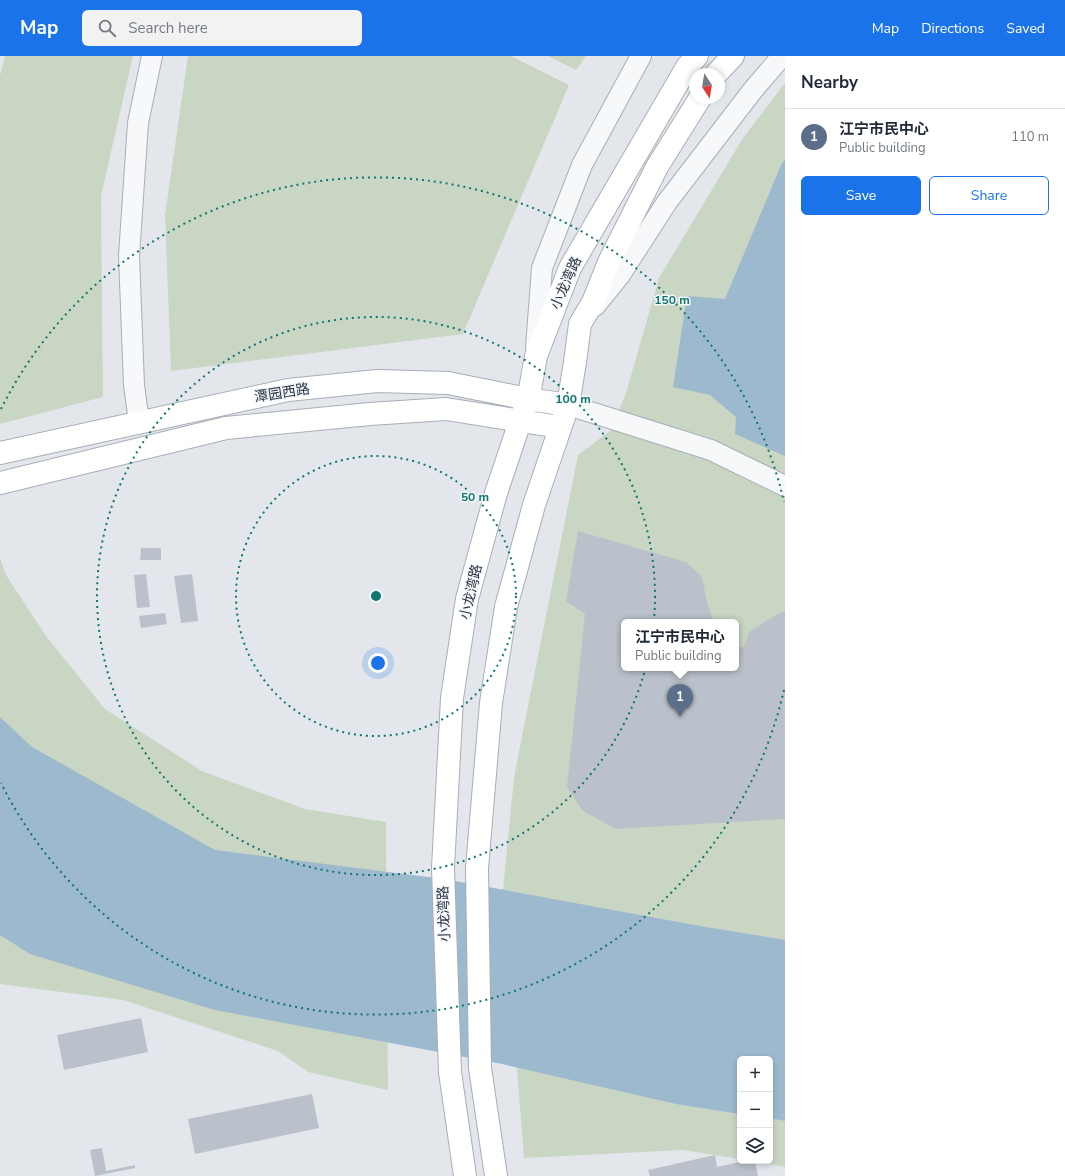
<!DOCTYPE html>
<meta charset="utf-8">
<style>
body{margin:0;font-family:"Nunito Sans","Noto Sans SC",sans-serif;background:#f2f2f3;color:#1f2937}
.controls{position:absolute;right:12px;bottom:12px;display:grid;overflow:hidden;border-radius:6px;box-shadow:0 2px 6px #0003}
.controls button{width:36px;height:36px;display:grid;place-items:center;padding:0;border:0;border-bottom:1px solid #e0e1e3;background:#fff;color:#1f2937;font:20px sans-serif}
.compass{position:absolute;left:689px;top:12px;width:36px;height:36px;border-radius:50%;background:#fff;box-shadow:0 2px 6px #0003;rotate:168deg}
.you{position:absolute;left:378px;top:607px;width:14px;height:14px;margin:-10px;border:3px solid #fff;border-radius:50%;background:#1a73e8;box-shadow:0 0 0 6px #1a73e833}
.badge{display:grid;place-items:center;width:26px;height:26px;border-radius:50%;background:#1a73e8;color:#fff;font-size:13px;font-weight:700}
.pin{position:absolute;translate:-50% -33px;filter:drop-shadow(0 1px 2px #0008)}
.pin::after{content:'';position:absolute;top:21px;width:14px;height:12px;background:inherit;clip-path:polygon(0 0,100% 0,50% 100%)}
.popup{position:absolute;left:621px;top:563px;width:118px;height:52px;box-sizing:border-box;display:grid;place-content:center;border-radius:6px;background:#fff;filter:drop-shadow(0 1px 3px #0005);font-size:13px;white-space:nowrap;color:#747a83}
.popup b{font-size:15px;color:#1f2937}
.popup::after{content:'';position:absolute;left:50%;top:100%;margin-left:-8px;border:8px solid transparent;border-top-color:#fff}
.list{margin:0;padding:0;list-style:none}
h2{display:flex;justify-content:space-between;align-items:center;height:52px;margin:0;padding:0 16px;font-size:17px}
h2 small{font-size:13px;font-weight:400;color:#747a83}
.list li{display:grid;grid-template-columns:26px 1fr auto;gap:12px;align-items:center;box-sizing:border-box;height:56px;padding:0 16px;border-top:1px solid #e0e1e3}
.list b{display:block;font-size:15px;white-space:nowrap}
.list p{margin:0;font-size:13px;white-space:nowrap;color:#747a83}
.list em{font-size:13px;font-style:normal;color:#747a83}
.actions{display:flex;gap:8px;padding:12px 16px}
.actions a{flex:1;padding:9px 0;border:1px solid #1a73e8;border-radius:6px;text-align:center;font-size:14px;color:#1a73e8}
.actions .main{background:#1a73e8;color:#fff}
.icon{flex:none;width:22px;height:22px;fill:none;stroke:currentColor;stroke-width:2;stroke-linecap:round;stroke-linejoin:round}
.map{position:relative;flex:none;width:785px;height:1120px;overflow:hidden}
header{display:flex;align-items:center;gap:24px;box-sizing:border-box;height:56px;padding:0 20px;background:#1a73e8;color:#fff}
header strong{font-size:19px}
nav{display:flex;gap:22px;margin-inline-start:auto;font-size:14px}
.search{width:280px;height:36px;background:#f2f2f3;display:flex;align-items:center;gap:10px;box-sizing:border-box;padding:0 14px;border-radius:6px;color:#747a83;font-size:15px}
main{display:flex}
aside{flex:1;background:#fff}
.map>svg:first-child{display:block}
.green{fill:#cad6c4;fill-rule:evenodd}
.water{fill:#9db9cd}
.building{fill:#bac1ca}
.lines{fill:none;stroke-linecap:round;stroke-linejoin:round}
.street-casing{stroke:#a8aeb7;stroke-width:22}
.secondary-casing{stroke:#a8aeb7;stroke-width:24}
.street{stroke:#f6f8fa;stroke-width:20}
.secondary{stroke:#fff;stroke-width:22}
.ring{fill:none;stroke:#0f766e;stroke-width:2;stroke-dasharray:2 4}
.labels{text-anchor:middle;dominant-baseline:central;stroke-width:3;stroke-linejoin:round;paint-order:stroke}
.street-label{font-size:14px;fill:#2a3645;stroke:#f3f6f9}
.centre{fill:#0f766e;stroke:#f3f6f9;stroke-width:2}
.ring-label{font-size:12px;text-anchor:middle;font-weight:bold;fill:#0f766e;stroke:#f3f6f9;stroke-width:3;stroke-linejoin:round;paint-order:stroke}
</style>
<header>
<strong>Map</strong>
<div class="search"><svg class="icon" aria-label="search" viewBox="0 0 24 24"><circle cx="10" cy="10" r="6"/><path d="M15 15l6 6"/></svg>Search here</div>
<nav><a>Map</a><a>Directions</a><a>Saved</a></nav>
</header>
<main>
<div class="map">
<svg width="785" height="1120" viewBox="0 0 785 1120">
<rect width="100%" height="100%" fill="#e3e7ec"/>
<g class="green">
<polygon points="5,0 133,0 101,140 103,341 0,368 0,19"/>
<polygon points="188,0 511,0 569,29 463,278 171,315 165,159"/>
<polygon points="548,0 586,0 576,14"/>
<path d="M785,27v1084l-34,-6h19v-102h-30v100l-57,-9 -159,8 -21,-268 11,-113 64,-322 33,-25 15,-37 33,-115 84,-140zM624,566h112v46h-112z"/>
<polygon points="0,502 6,519 46,580 105,653 202,715 305,753 386,766 388,1034 308,1016 278,995 123,944 0,928"/>
</g>
<g class="water">
<polygon points="785,103 785,400 735,378 736,361 710,339 673,331 687,240 725,243 781,109"/>
<polygon points="0,661 32,691 215,794 444,823 700,870 785,884 785,1065 770,1062 770,1003 740,1003 740,1058 676,1048 502,1008 215,954 30,898 0,879"/>
</g>
<g class="building">
<polygon points="578,475 686,506 702,521 707,547 714,566 624,566 624,612 736,612 736,588 743,592 749,576 779,557 785,556 785,763 616,773 583,755 567,731 585,558 566,545"/>
<polygon points="141,492 161,492 161,504 140,504"/>
<polygon points="146,518 150,551 137,552 134,519"/>
<polygon points="192,518 198,565 181,567 174,520"/>
<polygon points="165,557 167,568 141,572 139,560"/>
<polygon points="141,962 148,996 64,1014 57,979"/>
<polygon points="312,1038 319,1072 195,1098 188,1063"/>
<polygon points="102,1092 106,1115 135,1109 135,1112 95,1120 90,1094"/>
<polygon points="715,1099 717,1111 744,1105 755,1105 758,1120 650,1120 648,1114"/>
</g>
<g class="lines">
<defs>
<g id="street">
<polyline points="595,250 620,219 667,146 753,34 782,0"/>
<polyline points="536,291 542,212 582,109 641,0"/>
<polyline points="568,349 711,394 785,430"/>
<polyline points="139,366 134,329 129,200 138,67 152,0"/>
</g>
<g id="secondary">
<polyline points="716,18 733,0"/>
<polyline points="0,397 288,334 377,325 448,327 528,343 568,349"/>
<polyline points="0,427 226,372 370,358 446,353 560,371"/>
<polyline points="465,1120 450,1016 443,812 452,642 467,543 496,437 529,339 536,300 570,212 687,11 697,0"/>
<polyline points="496,1120 480,1012 477,812 491,647 506,551 534,449 568,349 575,306 580,268 593,246 609,206 657,111 700,42"/>
</g>
</defs>
<use href="#street" class="street-casing"/>
<use href="#secondary" class="secondary-casing"/>
<use href="#street" class="street"/>
<use href="#secondary" class="secondary"/>
</g>
<g class="ring">
<circle cx="376" cy="540" r="140"/>
<circle cx="376" cy="540" r="279"/>
<path d="M784 634A419 419 0 0 1 1 727M1 353A419 419 0 0 1 784 446"/>
</g>
<g class="labels">
<g class="street-label">
<text transform="translate(566 227) rotate(-66)">小龙湾路</text>
<text transform="translate(282 337) rotate(-9)">潭园西路</text>
<text transform="translate(471 536) rotate(-77)">小龙湾路</text>
<text transform="translate(444 858) rotate(-92)">小龙湾路</text>
</g>
</g>
<circle cx="376" cy="540" r="6" class="centre"/>
<g class="ring-label">
<text x="672" y="248">150 m</text>
<text x="573" y="347">100 m</text>
<text x="475" y="445">50 m</text>
</g>
</svg>
<div class="controls">
<button>+</button>
<button>−</button>
<button><svg class="icon" aria-label="layers" viewBox="0 0 24 24"><path d="M12 4l9 5-9 5-9-5zM3 14l9 5 9-5"/></svg></button>
</div>
<svg class="compass" viewBox="-18 -18 36 36"><path d="M0-13l5 13h-10z" fill="#e53935"/><path d="M0 13l5-13h-10z" fill="#747a83"/></svg>
<div class="you"></div>
<div class="pin badge" style="left:680px;top:661px;background:#5c6f8a">1</div>
<div class="popup"><b>江宁市民中心</b>Public building</div>
</div>
<aside>
<h2>Nearby<small></small></h2>
<ul class="list">
<li><span class="badge" style="background:#5c6f8a">1</span><div><b>江宁市民中心</b><p>Public building</p></div><em>110 m</em></li>
</ul>
<div class="actions"><a class="main">Save</a><a>Share</a></div>
</aside>
</main>
